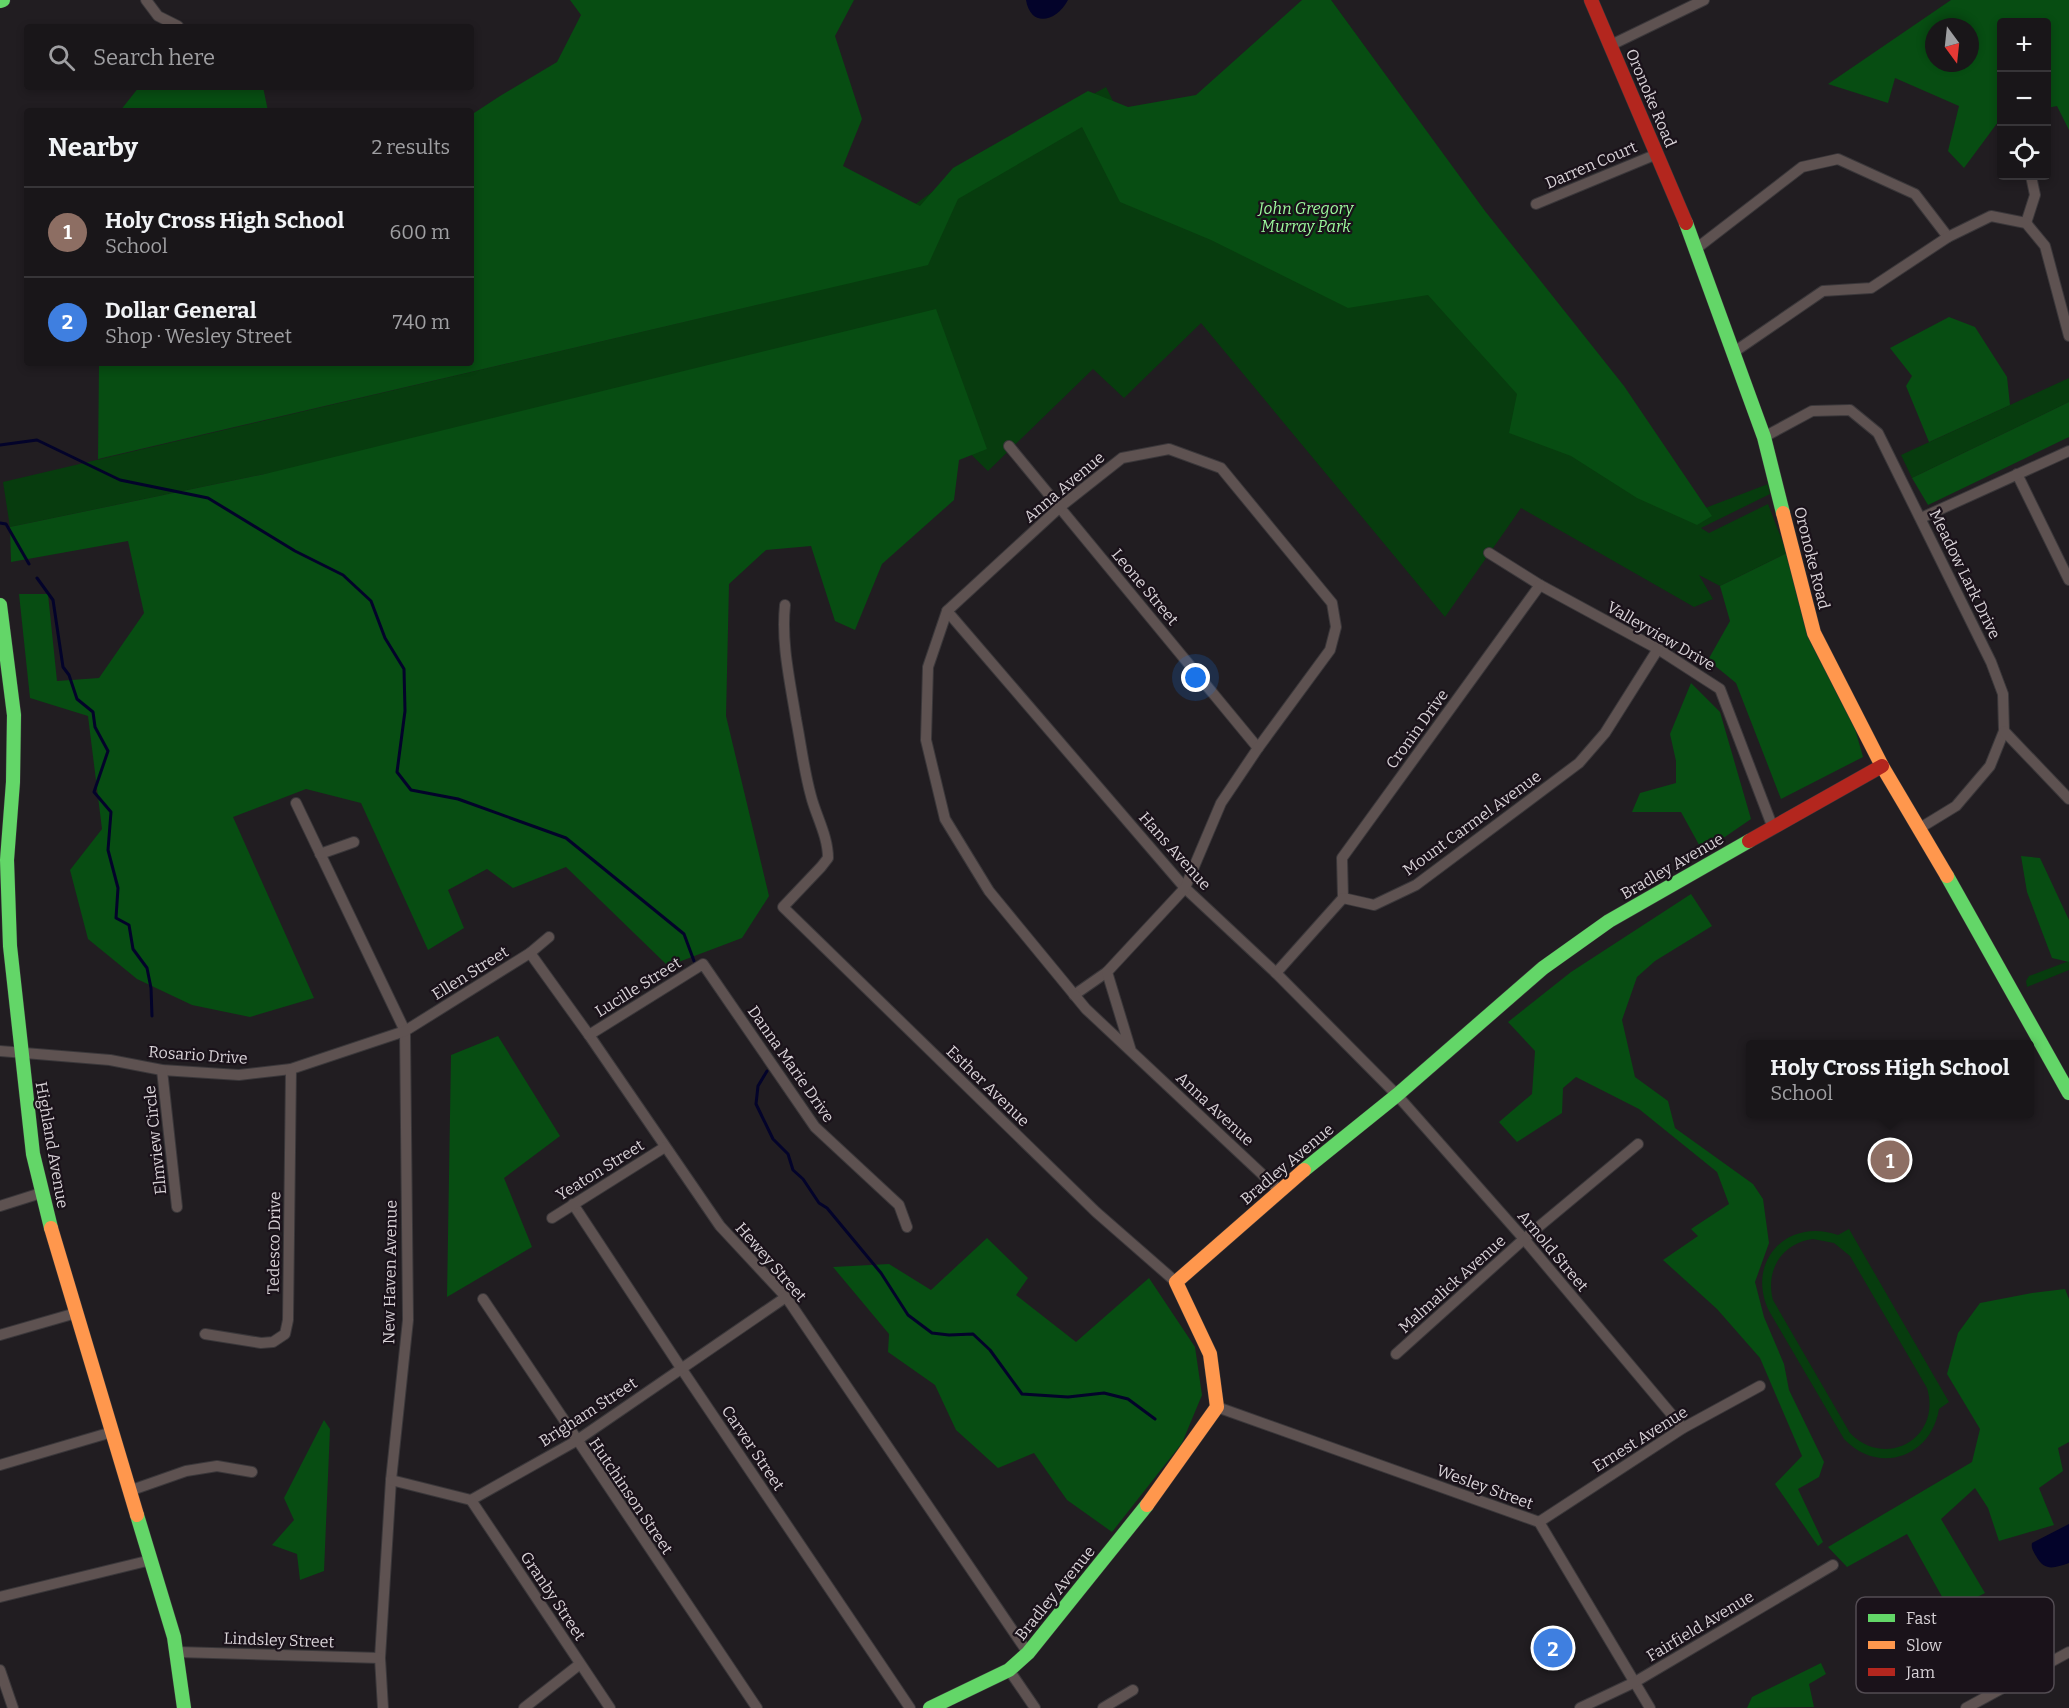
<!DOCTYPE html>
<meta charset="utf-8">
<style>
body{margin:0;font-family:Bitter,serif;background:#221f22;color:#f1f3f6}
.controls{position:absolute;right:18px;top:18px;display:grid;overflow:hidden;border-radius:6px;box-shadow:0 3px 9px #0003}
.controls button{width:54px;height:54px;display:grid;place-items:center;padding:0;border:0;border-bottom:2px solid #373538;background:#191619;color:#f1f3f6;font:30px sans-serif}
.compass{position:absolute;left:1925px;top:18px;width:54px;height:54px;border-radius:50%;background:#191619;box-shadow:0 3px 9px #0003;rotate:165deg}
.you{position:absolute;left:1196px;top:678px;width:21px;height:21px;margin:-15px;border:4px solid #fff;border-radius:50%;background:#1a73e8;box-shadow:0 0 0 9px #1a73e833}
.badge{display:grid;place-items:center;width:39px;height:39px;border-radius:50%;background:#ea580c;color:#fff;font-size:20px;font-weight:700}
.pin{position:absolute;translate:-50% -50%;border:3px solid #fff;box-shadow:0 2px 6px #0006}
.popup{position:absolute;left:1746px;top:1040px;width:288px;height:78px;box-sizing:border-box;display:grid;place-content:center;border-radius:6px;background:#191619;filter:drop-shadow(0 2px 4px #0005);font-size:20px;white-space:nowrap;color:#9f9fa2}
.popup b{font-size:22px;color:#f1f3f6}
.popup::after{content:'';position:absolute;left:50%;top:100%;margin-left:-12px;border:12px solid transparent;border-top-color:#191619}
.list{margin:0;padding:0;list-style:none}
h2{display:flex;justify-content:space-between;align-items:center;height:78px;margin:0;padding:0 24px;font-size:26px}
h2 small{font-size:20px;font-weight:400;color:#9f9fa2}
.list li{display:grid;grid-template-columns:39px 1fr auto;gap:18px;align-items:center;box-sizing:border-box;height:90px;padding:0 24px;border-top:2px solid #373538}
.list b{display:block;font-size:22px;white-space:nowrap}
.list p{margin:0;font-size:20px;white-space:nowrap;color:#9f9fa2}
.list em{font-size:20px;font-style:normal;color:#9f9fa2}
.icon{flex:none;width:33px;height:33px;fill:none;stroke:currentColor;stroke-width:2;stroke-linecap:round;stroke-linejoin:round}
.map{position:relative;flex:none;width:2069px;height:1708px;overflow:hidden}
.search{position:absolute;background:#191619;box-shadow:0 3px 9px #0003;left:24px;top:24px;width:450px;height:66px;display:flex;align-items:center;gap:15px;box-sizing:border-box;padding:0 21px;border-radius:6px;color:#9f9fa2;font-size:22px}
.panel{position:absolute;background:#191619;box-shadow:0 3px 9px #0003;left:24px;top:108px;width:450px;height:258px;border-radius:6px}
.map>svg:first-child{display:block}
.green{fill:#073c0e;fill-rule:evenodd}
.forest{fill:#074d12;fill-rule:evenodd}
.water{fill:#03032a}
.lines{fill:none;stroke-linecap:round;stroke-linejoin:round}
.stream{stroke:#03032a;stroke-width:3}
.street-casing{stroke:#3a373a;stroke-width:12}
.fast-casing{stroke:#3a373a;stroke-width:15}
.slow-casing{stroke:#3a373a;stroke-width:15}
.jam-casing{stroke:#3a373a;stroke-width:15}
.street{stroke:#5e5251;stroke-width:10}
.fast{stroke:#63d668;stroke-width:14}
.slow{stroke:#ff974d;stroke-width:14}
.jam{stroke:#b3261e;stroke-width:14}
.labels{text-anchor:middle;dominant-baseline:central;stroke-width:4.5;stroke-linejoin:round;paint-order:stroke}
.street-label{font-size:16px;fill:#d8d2d7;stroke:#1a121a}
.park-label{font-size:16px;font-style:italic;fill:#9cf99d;stroke:#1a121a}
.key{fill:#1a121a;stroke:#534c53;stroke-width:1.5}
.key-label{font-size:16px;fill:#d8d2d7}
</style>
<div class="map">
<svg width="2069" height="1708" viewBox="0 0 2069 1708">
<rect width="100%" height="100%" fill="#211d21"/>
<g class="green">
<polygon points="1304,0 1331,0 1700,510 1768,484 1770,494 1701,528 1709,533 1768,504 1787,553 1720,586 1699,575 1713,599 1694,607 1521,508 1445,617 1201,323 1124,398 1093,369 988,471 943,427 265,474 10,527 3,482 772,301 903,213 983,155 1106,87 1146,167"/>
<polygon points="2069,378 2069,402 1912,478 1901,455"/>
<polygon points="2069,961 2069,970 2027,987 2026,981 2029,976"/>
<path d="M1849,1229l100,173 -10,7c-8,49 -61,66 -95,30l-75,-128c-24,-50 19,-94 69,-76zM1813,1239l21,4 16,13 77,132c15,50 -41,82 -77,45l-77,-133c-8,-30 9,-57 40,-61z"/>
</g>
<g class="forest">
<polygon points="570,0 854,0 835,36 862,119 843,166 920,206 953,168 1088,91 1128,107 1196,95 1302,0 1331,0 1485,211 1624,386 1712,516 1697,525 1637,498 1571,456 1509,433 1517,394 1428,295 1348,308 1211,240 1120,202 1082,127 958,199 928,265 98,459 99,363 471,363 471,115 500,96 557,62 581,15"/>
<path d="M1951,0h118v130l-12,-24 -10,2 -1,-86h-44l-1,96 -37,50 -16,-17 11,-45 -64,-28 -7,25 -60,-19zM1934,27h36v36h-36z"/>
<polygon points="139,87 263,87 268,111 120,111"/>
<polygon points="936,309 987,449 959,460 954,500 882,564 855,630 835,621 811,546 766,550 729,584 726,716 769,896 742,938 668,966 566,867 513,888 487,869 448,890 464,928 428,950 361,803 306,789 233,817 314,998 250,1017 192,1005 137,979 88,939 70,870 102,829 88,716 30,698 19,594 48,594 57,681 99,678 144,613 128,541 11,562 10,527 265,474"/>
<polygon points="1949,317 1975,327 2007,377 2010,405 1929,442 1906,386 1912,376 1890,348"/>
<polygon points="2069,402 2069,437 1928,505 1912,478"/>
<polygon points="1787,553 1854,725 1863,757 1781,799 1736,683 1708,660 1730,621 1720,586"/>
<polygon points="1691,683 1720,712 1751,819 1703,852 1681,812 1632,812 1640,793 1676,783 1676,761 1670,734"/>
<polygon points="2021,856 2040,858 2069,920 2069,962 2052,958 2027,892"/>
<polygon points="1691,894 1712,926 1655,961 1637,977 1622,1020 1635,1077 1668,1101 1675,1128 1753,1184 1763,1199 1769,1243 1755,1282 1764,1317 1784,1364 1789,1390 1824,1462 1819,1477 1798,1489 1823,1542 1818,1546 1775,1484 1802,1456 1760,1358 1717,1309 1663,1260 1698,1236 1691,1229 1729,1204 1717,1172 1639,1109 1576,1077 1563,1088 1562,1113 1517,1142 1499,1122 1532,1094 1535,1051 1508,1022 1571,972"/>
<polygon points="498,1036 560,1136 504,1178 532,1247 447,1297 451,1055"/>
<polygon points="987,1238 1028,1278 1016,1295 1076,1342 1149,1278 1195,1347 1202,1395 1182,1443 1112,1532 1067,1500 1034,1453 998,1468 956,1430 935,1385 888,1352 889,1334 833,1267 889,1264 931,1290"/>
<polygon points="2065,1289 2069,1299 2069,1442 2058,1448 2063,1471 2039,1488 2054,1525 1999,1541 1988,1508 1975,1488 1941,1519 1985,1593 1950,1611 1907,1534 1847,1567 1828,1547 1972,1462 1980,1429 1947,1374 1958,1333 1980,1303 2032,1293"/>
<polygon points="324,1420 330,1429 324,1571 300,1580 297,1554 272,1545 294,1520 284,1498"/>
<polygon points="1821,1663 1826,1674 1809,1684 1814,1707 1747,1708 1752,1697"/>
</g>
<g class="water">
<path d="M1026,0h42c-11,21 -37,29 -42,0z"/>
<path d="M2069,1524v39c-15,5 -24,9 -33,-7 -3,-5 -5,-8 -4,-13z"/>
</g>
<g class="lines">
<g class="stream">
<polyline points="0,445 37,440 120,480 208,498 295,551 343,575 371,601 385,638 404,669 405,711 397,772 411,790 458,799 566,838 684,934 694,961"/>
<polyline points="0,523 6,524 29,564"/>
<polyline points="37,578 53,600 63,667 69,675 77,699 93,712 95,727 108,751 94,792 111,812 108,850 118,888 116,918 129,925 133,949 147,968 151,988 152,1016"/>
<polyline points="767,1071 758,1086 756,1104 773,1139 788,1154 793,1170 803,1179 819,1203 827,1208 881,1273 908,1315 932,1333 949,1335 973,1334 990,1350 1022,1394 1068,1397 1104,1393 1128,1399 1155,1419"/>
</g>
<defs>
<g id="street">
<polyline points="146,0 158,16 178,26"/>
<polyline points="1611,45 1704,0"/>
<polyline points="1536,204 1657,154"/>
<polyline points="2026,223 2035,195 2031,176"/>
<polyline points="1697,248 1802,167 1838,159 1915,194 1948,237"/>
<polyline points="1734,352 1823,291 1871,288 1948,237 1991,216 2026,223 2045,246 2069,336"/>
<polyline points="1764,437 1812,411 1850,410 1878,433 1991,662 2003,694 2004,731 1990,766 1956,806 1920,828"/>
<polyline points="1009,446 1258,748"/>
<polyline points="2017,474 2069,580"/>
<polyline points="1921,518 2069,451"/>
<polyline points="1489,553 1540,585 1658,649 1720,689 1773,828"/>
<path d="M785,605c-4,38 5,76 11,114 5,25 8,52 15,77 5,20 17,40 17,62l-7,9 -38,40 313,305 80,70"/>
<polyline points="947,611 1185,888 1276,973 1397,1095 1524,1239 1683,1428"/>
<polyline points="2004,731 2069,799"/>
<polyline points="296,803 405,1031 408,1320 391,1480 380,1658 383,1708"/>
<polyline points="320,854 354,842"/>
<polyline points="1343,898 1342,858 1540,585"/>
<polyline points="530,953 589,1035 720,1226 786,1297 1028,1653"/>
<polyline points="1276,973 1343,898 1374,905 1416,885 1579,763 1605,733 1658,649"/>
<polyline points="1074,995 1107,972"/>
<polyline points="589,1035 703,964 815,1127 899,1205 907,1227"/>
<polyline points="0,1051 110,1060 162,1070 239,1075 291,1069 405,1031 530,953 549,937"/>
<polyline points="1131,1051 1107,972 1185,888 1221,803 1258,748 1330,650 1336,627 1332,603 1221,468 1169,449 1122,458 1060,507 947,611 928,667 926,740 945,819 989,891 1086,1009 1279,1190"/>
<polyline points="162,1070 177,1207"/>
<polyline points="573,1204 681,1368 910,1708"/>
<polyline points="0,1206 41,1193"/>
<polyline points="552,1218 665,1147"/>
<polyline points="483,1299 757,1708"/>
<polyline points="205,1334 261,1343 273,1342 285,1334 288,1320 291,1069"/>
<polyline points="0,1335 76,1313"/>
<polyline points="1396,1354 1524,1239 1638,1144"/>
<polyline points="1217,1407 1539,1522 1650,1708"/>
<polyline points="0,1465 112,1432"/>
<polyline points="391,1480 471,1500 576,1441 786,1297"/>
<polyline points="129,1491 186,1471 217,1466 252,1472"/>
<polyline points="471,1500 610,1708"/>
<polyline points="1539,1522 1683,1428 1760,1386"/>
<polyline points="0,1597 151,1560"/>
<polyline points="177,1652 380,1658"/>
<polyline points="0,1670 13,1708"/>
<polyline points="1009,1670 1035,1708"/>
<polyline points="524,1708 580,1664"/>
<polyline points="1103,1708 1133,1690"/>
<polyline points="1580,1708 1635,1682 1833,1565"/>
<polyline points="1966,1708 2069,1652"/>
</g>
<g id="fast">
<polyline points="0,1 3,0"/>
<polyline points="1686,223 1764,437 1783,513"/>
<polyline points="0,605 14,715 13,782 7,860 10,946 33,1154 51,1228"/>
<polyline points="1947,876 2069,1093"/>
<polyline points="1304,1170 1397,1095 1543,968 1609,921 1749,841"/>
<polyline points="137,1515 174,1637 184,1708"/>
<polyline points="930,1708 1009,1670 1028,1653 1147,1505"/>
</g>
<g id="slow">
<polyline points="1783,513 1814,633 1882,766 1947,876"/>
<polyline points="51,1228 137,1515"/>
<polyline points="1147,1505 1217,1407 1210,1354 1176,1282 1304,1170"/>
</g>
<g id="jam">
<polyline points="1591,0 1686,223"/>
<polyline points="1749,841 1882,766"/>
</g>
</defs>
<use href="#street" class="street-casing"/>
<use href="#fast" class="fast-casing"/>
<use href="#slow" class="slow-casing"/>
<use href="#jam" class="jam-casing"/>
<use href="#street" class="street"/>
<use href="#fast" class="fast"/>
<use href="#slow" class="slow"/>
<use href="#jam" class="jam"/>
</g>
<g class="labels">
<g class="street-label">
<text transform="translate(1651 98) rotate(67)">Oronoke Road</text>
<text transform="translate(1591 165) rotate(-23)">Darren Court</text>
<text transform="translate(1064 487) rotate(-40)">Anna Avenue</text>
<text transform="translate(1812 558) rotate(76)">Oronoke Road</text>
<text transform="translate(1965 574) rotate(64)">Meadow Lark Drive</text>
<text transform="translate(1145 587) rotate(50)">Leone Street</text>
<text transform="translate(1661 636) rotate(30)">Valleyview Drive</text>
<text transform="translate(1417 729) rotate(-54)">Cronin Drive</text>
<text transform="translate(1472 823) rotate(-36)">Mount Carmel Avenue</text>
<text transform="translate(1175 851) rotate(48)">Hans Avenue</text>
<text transform="translate(1672 866) rotate(-30)">Bradley Avenue</text>
<text transform="translate(470 973) rotate(-32)">Ellen Street</text>
<text transform="translate(638 987) rotate(-32)">Lucille Street</text>
<text transform="translate(198 1055) rotate(4)">Rosario Drive</text>
<text transform="translate(791 1064) rotate(55)">Danna Marie Drive</text>
<text transform="translate(988 1086) rotate(44)">Esther Avenue</text>
<text transform="translate(1215 1109) rotate(43)">Anna Avenue</text>
<text transform="translate(155 1140) rotate(-96)">Elmview Circle</text>
<text transform="translate(52 1145) rotate(80)">Highland Avenue</text>
<text transform="translate(1287 1164) rotate(-40)">Bradley Avenue</text>
<text transform="translate(600 1170) rotate(-32)">Yeaton Street</text>
<text transform="translate(274 1243) rotate(-89)">Tedesco Drive</text>
<text transform="translate(1553 1251) rotate(50)">Arnold Street</text>
<text transform="translate(771 1262) rotate(49)">Hewey Street</text>
<text transform="translate(390 1272) rotate(-89)">New Haven Avenue</text>
<text transform="translate(1452 1284) rotate(-42)">Malmalick Avenue</text>
<text transform="translate(588 1412) rotate(-33)">Brigham Street</text>
<text transform="translate(1640 1439) rotate(-32)">Ernest Avenue</text>
<text transform="translate(753 1448) rotate(56)">Carver Street</text>
<text transform="translate(1485 1487) rotate(20)">Wesley Street</text>
<text transform="translate(631 1496) rotate(56)">Hutchinson Street</text>
<text transform="translate(1055 1593) rotate(-51)">Bradley Avenue</text>
<text transform="translate(553 1596) rotate(56)">Granby Street</text>
<text transform="translate(1700 1626) rotate(-31)">Fairfield Avenue</text>
<text transform="translate(279 1640) rotate(2)">Lindsley Street</text>
</g>
<g class="park-label">
<text x="1306" y="208">John Gregory<tspan x="1306" dy="18">Murray Park</tspan></text>
</g>
</g>
<rect x="1856" y="1597" width="198" height="96" rx="9" class="key"/>
<rect x="1868" y="1614" width="27" height="8" fill="#63d668"/>
<rect x="1868" y="1641" width="27" height="8" fill="#ff974d"/>
<rect x="1868" y="1668" width="27" height="8" fill="#b3261e"/>
<g class="key-label">
<text x="1906" y="1624">Fast</text>
<text x="1906" y="1651">Slow</text>
<text x="1906" y="1678">Jam</text>
</g>
</svg>
<div class="controls">
<button>+</button>
<button>−</button>
<button><svg class="icon" aria-label="locate" viewBox="0 0 24 24"><circle cx="12" cy="12" r="6"/><path d="M12 2v4M12 18v4M2 12h4M18 12h4"/></svg></button>
</div>
<svg class="compass" viewBox="-18 -18 36 36"><path d="M0-13l5 13h-10z" fill="#e53935"/><path d="M0 13l5-13h-10z" fill="#9f9fa2"/></svg>
<div class="you"></div>
<div class="pin badge" style="left:1890px;top:1160px;background:#8d6e63">1</div>
<div class="popup"><b>Holy Cross High School</b>School</div>
<div class="pin badge" style="left:1553px;top:1648px;background:#3f7fe0">2</div>
<div class="search"><svg class="icon" aria-label="search" viewBox="0 0 24 24"><circle cx="10" cy="10" r="6"/><path d="M15 15l6 6"/></svg>Search here</div>
<section class="panel">
<h2>Nearby<small>2 results</small></h2>
<ul class="list">
<li><span class="badge" style="background:#8d6e63">1</span><div><b>Holy Cross High School</b><p>School</p></div><em>600 m</em></li>
<li><span class="badge" style="background:#3f7fe0">2</span><div><b>Dollar General</b><p>Shop · Wesley Street</p></div><em>740 m</em></li>
</ul>
</section>
</div>
